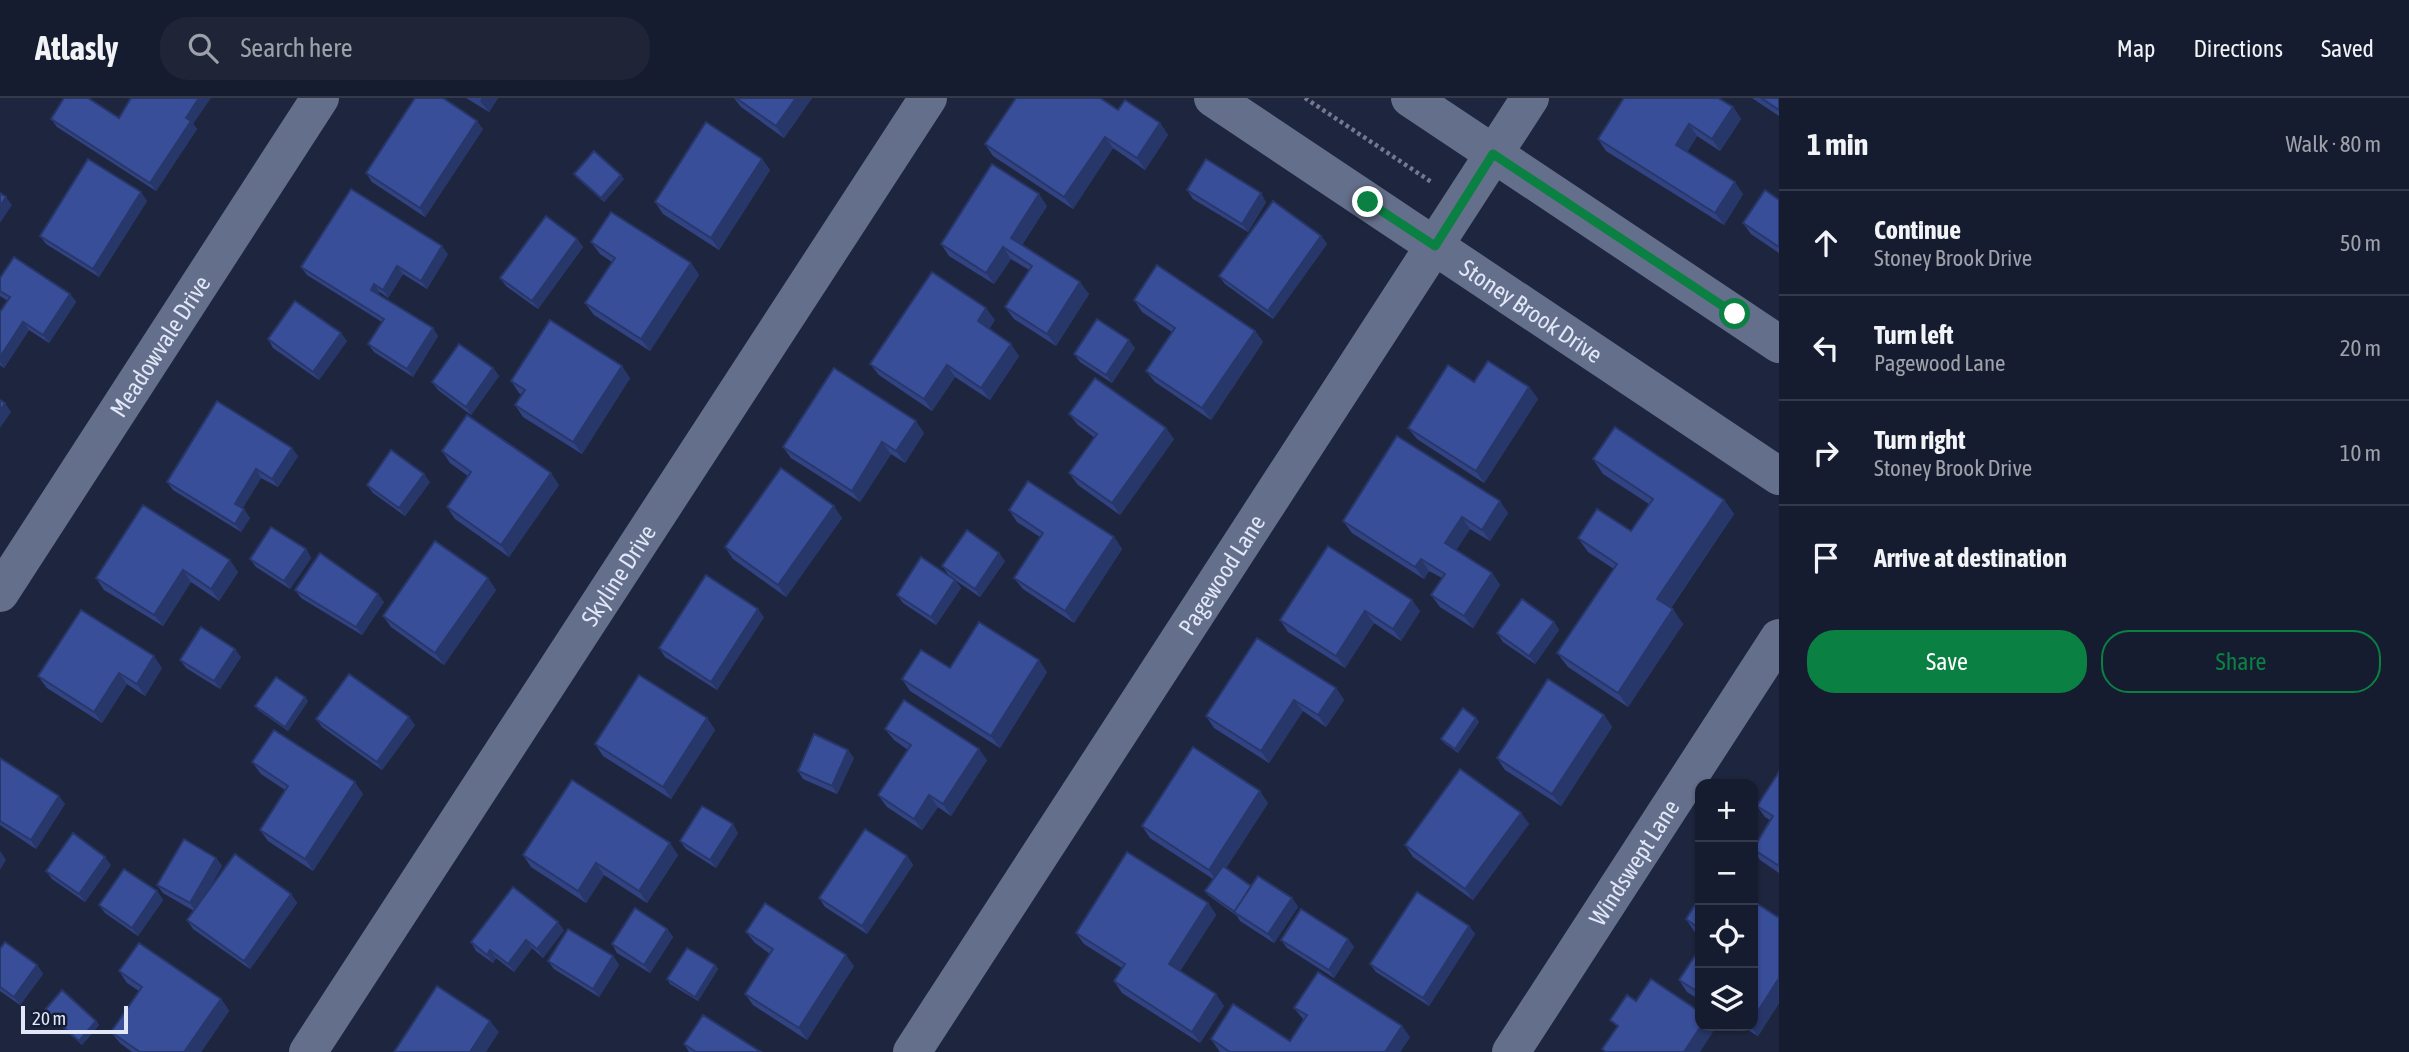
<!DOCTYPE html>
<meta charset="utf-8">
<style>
body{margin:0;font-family:"Asap Condensed",sans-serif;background:#1f2537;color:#f1f3f6}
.controls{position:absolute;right:21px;bottom:21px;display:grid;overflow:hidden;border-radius:14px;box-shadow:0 2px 5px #0004}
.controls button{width:63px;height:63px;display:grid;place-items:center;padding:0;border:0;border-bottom:2px solid #353a4b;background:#161c2f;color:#f1f3f6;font:35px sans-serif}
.scale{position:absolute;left:21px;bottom:18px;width:107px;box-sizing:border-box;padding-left:7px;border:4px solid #e1e7f8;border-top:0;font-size:19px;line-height:24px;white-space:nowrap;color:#e1e7f8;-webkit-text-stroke:5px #151d34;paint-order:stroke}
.stop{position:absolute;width:21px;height:21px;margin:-16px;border:5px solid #0b8043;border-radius:50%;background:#fff}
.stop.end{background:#0b8043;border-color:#fff;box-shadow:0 2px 7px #0008}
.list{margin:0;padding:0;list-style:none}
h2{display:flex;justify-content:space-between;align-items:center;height:91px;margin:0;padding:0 28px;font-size:30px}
h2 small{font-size:23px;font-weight:400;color:#9ea1aa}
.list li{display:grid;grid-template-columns:46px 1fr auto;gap:21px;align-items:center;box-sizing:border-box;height:105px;padding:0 28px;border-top:2px solid #353a4b}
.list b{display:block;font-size:26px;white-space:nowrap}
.list p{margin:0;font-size:23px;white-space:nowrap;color:#9ea1aa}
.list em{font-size:23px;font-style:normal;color:#9ea1aa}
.actions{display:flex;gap:14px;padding:21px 28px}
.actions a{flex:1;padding:16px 0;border:2px solid #0b8043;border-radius:28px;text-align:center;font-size:24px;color:#0b8043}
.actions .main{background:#0b8043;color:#fff}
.icon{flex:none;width:38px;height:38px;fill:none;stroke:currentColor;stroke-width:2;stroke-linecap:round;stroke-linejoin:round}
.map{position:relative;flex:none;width:1779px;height:954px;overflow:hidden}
header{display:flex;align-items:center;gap:42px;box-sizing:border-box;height:98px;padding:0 35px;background:#161c2f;border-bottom:2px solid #353a4b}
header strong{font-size:33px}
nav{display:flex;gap:38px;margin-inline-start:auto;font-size:24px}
.search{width:490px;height:63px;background:#1f2537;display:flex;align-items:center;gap:18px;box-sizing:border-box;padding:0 24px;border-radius:28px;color:#9ea1aa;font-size:26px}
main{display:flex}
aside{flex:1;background:#161c2f}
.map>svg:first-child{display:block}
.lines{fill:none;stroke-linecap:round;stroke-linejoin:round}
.path{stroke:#737a8f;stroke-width:4.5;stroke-dasharray:3.5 3.5;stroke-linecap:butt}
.minor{stroke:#646f8b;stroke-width:38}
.wall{fill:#314383}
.shaded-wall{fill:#28376a}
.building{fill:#394e98;stroke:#28376a;stroke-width:2}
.route{stroke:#0b8043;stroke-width:9}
.labels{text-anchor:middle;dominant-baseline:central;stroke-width:5;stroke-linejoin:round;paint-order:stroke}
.street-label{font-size:24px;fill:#e1e7f8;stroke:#151d34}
</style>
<header>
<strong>Atlasly</strong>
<div class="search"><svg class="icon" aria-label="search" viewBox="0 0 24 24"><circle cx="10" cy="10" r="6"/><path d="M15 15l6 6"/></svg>Search here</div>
<nav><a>Map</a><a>Directions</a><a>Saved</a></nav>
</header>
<main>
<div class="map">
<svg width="1779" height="954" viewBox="0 0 1779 954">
<rect width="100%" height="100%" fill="#1e263f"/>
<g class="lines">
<polyline class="path" points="1305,0 1433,85"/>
<g class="minor">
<path id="s1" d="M1213,0l566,378"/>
<polyline points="1410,0 1779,246"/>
<path id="s2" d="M0,495l320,-495"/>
<path id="s3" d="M308,954l620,-954"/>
<path id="s4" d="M912,954l618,-954"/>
<path id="s5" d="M1511,954l268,-414"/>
</g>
</g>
<g class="wall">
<polygon points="466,0 498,0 489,14"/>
<polygon points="734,0 812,0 784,40 741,9"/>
<polygon points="1752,0 1779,0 1779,18"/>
<polygon points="1733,9 1741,21 1720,53 1697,38 1687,54 1743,96 1724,127 1606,53 1598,41"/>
<polygon points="1118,12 1160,25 1168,37 1145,72 1113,50 1073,111 993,58 985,46"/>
<polygon points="119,20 193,26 197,31 156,93 57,29 51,21"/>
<polygon points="483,31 425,119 372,84 366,75"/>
<polygon points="762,61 770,72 719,152 663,116 655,104"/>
<polygon points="574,76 624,81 604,104 577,80"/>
<polygon points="1187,92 1266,104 1248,134 1193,101"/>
<polygon points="1779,102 1779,155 1751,136 1743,125"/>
<polygon points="147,103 99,179 46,146 40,138"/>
<polygon points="1047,108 1022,147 1089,196 1056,248 1014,221 1005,209 1029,172 1011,161 994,186 949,158 941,146"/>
<polygon points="1321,138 1327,146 1273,221 1225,186 1219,178"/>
<polygon points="577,141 583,149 538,211 506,188 500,180"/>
<polygon points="591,144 691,165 699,177 650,253 594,217 585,205 612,164 600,156"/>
<polygon points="448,156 427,191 403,176 388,200 380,194 378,196 438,238 413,279 374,254 368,246 382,224 307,177 301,169"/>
<polygon points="0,180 70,196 76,204 49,245 29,232 4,270 0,267 0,214 8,203 0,198"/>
<polygon points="1134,202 1255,233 1263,244 1211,322 1155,284 1146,273 1172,234 1142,214"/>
<polygon points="995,222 989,231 1019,258 990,302 955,279 932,313 879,277 870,266"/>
<polygon points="268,241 347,243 319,282 273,250"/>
<polygon points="1135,250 1112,285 1080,264 1074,256"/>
<polygon points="493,270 499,278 471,317 438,292 432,284"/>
<polygon points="630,280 582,356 523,319 515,307 522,297 519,295 511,283"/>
<polygon points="1529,289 1538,301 1484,385 1417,341 1408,330"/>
<polygon points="1069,316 1174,341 1120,417 1078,387 1069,375 1095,340 1078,327"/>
<polygon points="924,335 905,365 891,356 860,404 791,360 783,349"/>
<polygon points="442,353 559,387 509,459 455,421 447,409 468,378 450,365"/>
<polygon points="298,358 278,389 261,380 242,411 250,420 241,434 173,392 167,384"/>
<polygon points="1593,361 1724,402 1734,416 1671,510 1683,526 1628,609 1568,569 1557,555 1614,471 1588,454 1578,440 1631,433 1649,406 1603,376"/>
<polygon points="430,384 405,418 373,395 367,387"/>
<polygon points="143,407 238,474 219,503 191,484 163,528 104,492 96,480"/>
<polygon points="1009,412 1114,439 1122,451 1074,525 1023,491 1014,480 1040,439 1017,424"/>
<polygon points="1508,415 1490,443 1470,431 1456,452 1492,475 1500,487 1473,530 1440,509 1431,497 1442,480 1429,473 1424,481 1352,435 1343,423"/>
<polygon points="842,420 786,499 733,461 725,449"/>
<polygon points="1328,448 1420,513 1401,543 1374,525 1345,570 1288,534 1280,522"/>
<polygon points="306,451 311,460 290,491 256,469 250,461"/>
<polygon points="1005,463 980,499 955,482 961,490 936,527 903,505 897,497 948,476 942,468"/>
<polygon points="295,492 384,504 362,537 301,500"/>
<polygon points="496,492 444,567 391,529 383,518"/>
<polygon points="764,519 717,592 665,559 659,550"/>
<polygon points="1554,524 1559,532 1535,566 1503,544 1497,535"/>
<polygon points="241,559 220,591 186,570 180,562"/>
<polygon points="162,570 145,598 127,586 102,625 47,590 38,578"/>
<polygon points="950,570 1047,574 1000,650 910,593 902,581"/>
<polygon points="1336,590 1344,602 1326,629 1303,613 1269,665 1214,630 1206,618"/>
<polygon points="305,599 308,603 288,633 258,612 255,608"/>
<polygon points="1604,617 1612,629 1561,708 1505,672 1497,660"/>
<polygon points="707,620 715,632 671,701 603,658 595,646"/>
<polygon points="1476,620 1479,624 1458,655 1444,645 1441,641"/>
<polygon points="316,621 415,627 382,672 322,629"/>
<polygon points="885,631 987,662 951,718 938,709 922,732 887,709 878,697 908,652 894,642"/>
<polygon points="0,660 65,706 36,751 0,727"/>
<polygon points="854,660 837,696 803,681 798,673"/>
<polygon points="252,664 363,696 313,773 268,743 260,732 285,692 261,676"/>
<polygon points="1779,674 1779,775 1760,762 1753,751 1770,722 1765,719 1757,708"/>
<polygon points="1268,705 1226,770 1251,788 1292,800 1298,809 1274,845 1240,823 1237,818 1208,797 1205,793 1213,781 1150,740 1142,728"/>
<polygon points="1521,715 1529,726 1473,802 1413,759 1405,747"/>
<polygon points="738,735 716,770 686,751 680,743"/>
<polygon points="523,757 678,757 647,805 604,777 586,805 531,769"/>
<polygon points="907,758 913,767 867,836 825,809 819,800"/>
<polygon points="216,760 222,768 205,797 291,796 297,805 250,871 193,831 187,822 194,813 163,795 157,787"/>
<polygon points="111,767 85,804 52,781 46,773"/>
<polygon points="157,793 163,802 138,838 105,815 99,807"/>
<polygon points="1700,799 1700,837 1694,833 1686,821"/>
<polygon points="1208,805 1216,817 1180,873 1224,908 1200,945 1122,895 1114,883 1122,870 1084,846 1076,835"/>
<polygon points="1779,820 1779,905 1758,938 1741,928 1753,928"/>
<polygon points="1469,828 1475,836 1429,908 1376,874 1370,866"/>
<polygon points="667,831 673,839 650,875 617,855 612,846"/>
<polygon points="564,832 543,860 532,850 514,874 496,860 493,865 476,853 471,844"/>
<polygon points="746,834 854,868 807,942 753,907 745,896 770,856 755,845"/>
<polygon points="1348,841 1354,849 1334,880 1287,850 1281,842"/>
<polygon points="1700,850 1700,902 1687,894 1679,882"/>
<polygon points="0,851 37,867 43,876 20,907 0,893"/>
<polygon points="613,858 619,867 599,899 554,871 548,863"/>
<polygon points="715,867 718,871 698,903 670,886 667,881"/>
<polygon points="119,873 221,901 229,913 201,954 132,954 120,945 111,934 139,893 127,885"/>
<polygon points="1294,910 1410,939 1400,954 1220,954 1211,941 1290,943 1304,922"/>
<polygon points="45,912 96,923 99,927 82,947 48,916"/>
<polygon points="684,946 761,954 689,954"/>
</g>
<g class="shaded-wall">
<polygon points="199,0 211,0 193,26 197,31 156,93 150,85 186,20"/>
<polygon points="482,0 498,0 489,14 480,3"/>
<polygon points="796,0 812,0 784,40 776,28"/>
<polygon points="1733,9 1741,21 1720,53 1712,41"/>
<polygon points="477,23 483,31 425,119 420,110"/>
<polygon points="1160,25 1168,37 1145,72 1137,60"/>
<polygon points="1689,26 1697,38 1684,59 1676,47"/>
<polygon points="1105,39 1113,50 1073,111 1064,99"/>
<polygon points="762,61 770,72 719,152 711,140"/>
<polygon points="621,77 624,81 604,104 601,100"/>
<polygon points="1735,84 1743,96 1724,127 1715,115"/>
<polygon points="141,94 147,103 99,179 93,171"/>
<polygon points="1261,95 1266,104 1248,134 1242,126"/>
<polygon points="1039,96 1047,108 1019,151 1011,140"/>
<polygon points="6,99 12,107 0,125 0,108"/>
<polygon points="1321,138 1327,146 1273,221 1268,213"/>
<polygon points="577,141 583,149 538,211 532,203"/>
<polygon points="442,148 448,156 427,191 421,183"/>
<polygon points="1003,149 1011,161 994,186 986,175"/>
<polygon points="691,165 699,177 650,253 641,241"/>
<polygon points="397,168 403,176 388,200 383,192"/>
<polygon points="1080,184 1089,196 1056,248 1047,236"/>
<polygon points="374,186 380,194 376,200 371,192"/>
<polygon points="70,196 76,204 49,245 43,237"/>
<polygon points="986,210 995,222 986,235 978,223"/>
<polygon points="23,224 29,232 4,270 0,264 0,259"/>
<polygon points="433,230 438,238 413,279 407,271"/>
<polygon points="1255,233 1263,244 1211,322 1202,310"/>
<polygon points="341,235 347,243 319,282 313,274"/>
<polygon points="1129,242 1135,250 1112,285 1106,277"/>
<polygon points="1011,246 1019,258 990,302 981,290"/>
<polygon points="947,267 955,279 932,313 924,301"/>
<polygon points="622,268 630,280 582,356 573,344"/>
<polygon points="493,270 499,278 471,317 466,309"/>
<polygon points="1529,289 1538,301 1484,385 1476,373"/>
<polygon points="5,305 11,314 0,330 0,313"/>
<polygon points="916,323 924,335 905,365 896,353"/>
<polygon points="1166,330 1174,341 1120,417 1112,405"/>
<polygon points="882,344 891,356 860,404 852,393"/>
<polygon points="292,350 298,358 278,389 272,381"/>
<polygon points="256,371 261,380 240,414 235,406"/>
<polygon points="551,375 559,387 509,459 501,447"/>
<polygon points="424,376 430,384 405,418 399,410"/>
<polygon points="1724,402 1734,416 1667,515 1657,501"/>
<polygon points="1500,403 1508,415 1490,443 1482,432"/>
<polygon points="834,408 842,420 786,499 778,487"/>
<polygon points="244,411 250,420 241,434 235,426"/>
<polygon points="1462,419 1470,431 1453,457 1445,445"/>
<polygon points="1114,439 1122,451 1074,525 1065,513"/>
<polygon points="306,451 311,460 290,491 284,483"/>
<polygon points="999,455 1005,463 980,499 975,491"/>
<polygon points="1421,461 1429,473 1424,481 1415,469"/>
<polygon points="230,462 238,474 219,503 211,491"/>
<polygon points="183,472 191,484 163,528 154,517"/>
<polygon points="1492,475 1500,487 1473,530 1464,518"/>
<polygon points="488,480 496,492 444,567 435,555"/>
<polygon points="955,482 961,490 936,527 931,519"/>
<polygon points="378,496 384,504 362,537 356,529"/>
<polygon points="1412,502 1420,513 1401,543 1393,531"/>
<polygon points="758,511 764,519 717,592 711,584"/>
<polygon points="1673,511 1683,526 1628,609 1618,595"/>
<polygon points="1365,513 1374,525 1345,570 1336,558"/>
<polygon points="1554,524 1559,532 1535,566 1529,558"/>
<polygon points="235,551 241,559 220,591 214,583"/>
<polygon points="154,558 162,570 145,598 137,586"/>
<polygon points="1039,562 1047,574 1000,650 991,638"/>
<polygon points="119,575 127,586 102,625 94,614"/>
<polygon points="1336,590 1344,602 1326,629 1318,617"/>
<polygon points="305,599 308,603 288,633 285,629"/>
<polygon points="1294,602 1303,613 1269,665 1261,653"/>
<polygon points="1604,617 1612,629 1561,708 1552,696"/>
<polygon points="409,619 415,627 382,672 377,664"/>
<polygon points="707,620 715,632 671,701 663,689"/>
<polygon points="1476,620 1479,624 1458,655 1455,651"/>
<polygon points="979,651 987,662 951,718 943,706"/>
<polygon points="848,652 854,660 837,696 832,688"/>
<polygon points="355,684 363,696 313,773 305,761"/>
<polygon points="1260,693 1268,705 1217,784 1209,772"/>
<polygon points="929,697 938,709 922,732 914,721"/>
<polygon points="59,698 65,706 36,751 31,742"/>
<polygon points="1521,715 1529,726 1473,802 1465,791"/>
<polygon points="733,726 738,735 716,770 710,762"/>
<polygon points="670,745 678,757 647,805 639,793"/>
<polygon points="0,753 6,762 0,772"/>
<polygon points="907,758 913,767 867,836 862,828"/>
<polygon points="105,759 111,767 85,804 79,796"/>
<polygon points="216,760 222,768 196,814 190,805"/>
<polygon points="596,765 604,777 586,805 578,793"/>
<polygon points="157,793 163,802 138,838 132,830"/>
<polygon points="291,796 297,805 250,871 244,863"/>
<polygon points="1292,800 1298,809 1274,845 1268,836"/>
<polygon points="1208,805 1216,817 1177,878 1169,866"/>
<polygon points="558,824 564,832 543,860 537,851"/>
<polygon points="1469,828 1475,836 1429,908 1423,900"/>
<polygon points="667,831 673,839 650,875 644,867"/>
<polygon points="1348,841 1354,849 1334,880 1329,872"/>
<polygon points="526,842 532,850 514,874 508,866"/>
<polygon points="490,852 496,860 493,865 487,857"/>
<polygon points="846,857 854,868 807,942 799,930"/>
<polygon points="613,858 619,867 599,899 593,891"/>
<polygon points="37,867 43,876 20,907 14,899"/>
<polygon points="715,867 718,871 698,903 695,899"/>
<polygon points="1779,880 1779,905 1758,938 1750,928 1753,928 1753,921"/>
<polygon points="1216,896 1224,908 1200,945 1192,934"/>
<polygon points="221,901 229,913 201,954 184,954"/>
<polygon points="96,923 99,927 82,947 79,943"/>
<polygon points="490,923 499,934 486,954 470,954"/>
<polygon points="1402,928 1410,939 1400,954 1385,954"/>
<polygon points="1701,928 1713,928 1715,931 1700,954 1684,954"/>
</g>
<g class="building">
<polygon points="64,0 88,0 119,20 131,0 199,0 186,20 191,23 150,85 51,21"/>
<polygon points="415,0 443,0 477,23 420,110 366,75"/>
<polygon points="736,0 796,0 776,28"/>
<polygon points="1016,0 1100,0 1118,12 1125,2 1160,25 1137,60 1105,39 1064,99 985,46"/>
<polygon points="1624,0 1718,0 1733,9 1712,41 1689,26 1676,47 1735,84 1715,115 1598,41"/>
<polygon points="1761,0 1779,0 1779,12"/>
<polygon points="706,24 762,61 711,140 655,104"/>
<polygon points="594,53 621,77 601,100 574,76"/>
<polygon points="88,61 141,94 93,171 40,138"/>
<polygon points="1206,61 1261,95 1242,126 1187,92"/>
<polygon points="992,66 1039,96 1011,140 1080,184 1047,236 1005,209 1032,168 1003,149 986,175 941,146"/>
<polygon points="351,91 442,148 421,183 397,168 383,192 374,186 371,192 433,230 407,271 368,246 384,221 301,169"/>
<polygon points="1765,92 1779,102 1779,149 1743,125"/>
<polygon points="0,95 6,99 0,108"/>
<polygon points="1273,103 1321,138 1268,213 1219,178"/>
<polygon points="611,114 691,165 641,241 585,205 615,160 591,144"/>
<polygon points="546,118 577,141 532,203 500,180"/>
<polygon points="14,159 70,196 43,237 23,224 0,259 0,214 10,199 0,193 0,180"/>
<polygon points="1157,167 1255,233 1202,310 1146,273 1175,230 1134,202"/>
<polygon points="932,174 986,210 978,223 1011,246 981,290 947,267 924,301 870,266"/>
<polygon points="295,203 341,235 313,274 268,241"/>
<polygon points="1097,221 1129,242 1106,277 1074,256"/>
<polygon points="550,222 622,268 573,344 515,307 525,292 511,283"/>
<polygon points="459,246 493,270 466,309 432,284"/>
<polygon points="1488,263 1529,289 1476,373 1408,330 1448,267 1474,284"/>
<polygon points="834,270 916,323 896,353 882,344 852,393 783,349"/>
<polygon points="1095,280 1166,330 1112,405 1069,375 1097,336 1069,316"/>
<polygon points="0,302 5,305 0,313"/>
<polygon points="217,303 292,350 272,381 256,371 235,406 244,411 235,426 167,384"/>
<polygon points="467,317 551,375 501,447 447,409 471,374 442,353"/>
<polygon points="1615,329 1724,402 1657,501 1673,511 1618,595 1557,555 1617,466 1578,440 1597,411 1631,433 1653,401 1593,361"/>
<polygon points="1397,338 1500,403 1482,432 1462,419 1445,445 1492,475 1464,518 1431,497 1445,476 1421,461 1415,469 1343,423"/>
<polygon points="391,352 424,376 399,410 367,387"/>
<polygon points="781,370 834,408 778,487 725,449"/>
<polygon points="1028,383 1114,439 1065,513 1014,480 1043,435 1009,412"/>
<polygon points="143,407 230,462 211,491 183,472 154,517 96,480"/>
<polygon points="271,429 306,451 284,483 250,461"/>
<polygon points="967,432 999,455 975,491 942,468"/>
<polygon points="435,443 488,480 435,555 383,518"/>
<polygon points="1328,448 1412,502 1393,531 1365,513 1336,558 1280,522"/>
<polygon points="320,455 378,496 356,529 295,492"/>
<polygon points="921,459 955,482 931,519 897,497"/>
<polygon points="706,477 758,511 711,584 659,550"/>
<polygon points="1522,501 1554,524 1529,558 1497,535"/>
<polygon points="81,512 154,558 137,586 119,575 94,614 38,578"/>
<polygon points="979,524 1039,562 991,638 902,581 921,552 950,570"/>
<polygon points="201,529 235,551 214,583 180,562"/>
<polygon points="1257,540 1336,590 1318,617 1294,602 1261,653 1206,618"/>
<polygon points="349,576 409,619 377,664 316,621"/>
<polygon points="639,577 707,620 663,689 595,646"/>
<polygon points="276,579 305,599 285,629 255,608"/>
<polygon points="1548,581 1604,617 1552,696 1497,660"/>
<polygon points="904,602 979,651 943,706 929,697 914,721 878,697 911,647 885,631"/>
<polygon points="1463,610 1476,620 1455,651 1441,641"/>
<polygon points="274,632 355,684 305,761 260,732 288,688 252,664"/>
<polygon points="814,636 848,652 832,688 798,673"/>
<polygon points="1193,649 1260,693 1209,772 1142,728"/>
<polygon points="0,660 59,698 31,742 0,723"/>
<polygon points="1460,671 1521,715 1465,791 1405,747"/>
<polygon points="1779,674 1779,768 1753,751 1773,718 1757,708"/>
<polygon points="572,682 670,745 639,793 596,765 578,793 523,757"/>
<polygon points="702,708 733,726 710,762 680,743"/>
<polygon points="865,731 907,758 862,828 819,800"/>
<polygon points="73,735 105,759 79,796 46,773"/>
<polygon points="184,741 216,760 190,805 157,787"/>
<polygon points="1127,754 1208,805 1169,866 1216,896 1192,934 1114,883 1125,866 1076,835"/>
<polygon points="235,756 291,796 244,863 187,822"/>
<polygon points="1223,768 1251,788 1235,814 1205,793"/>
<polygon points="124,771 157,793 132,830 99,807"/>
<polygon points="1258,778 1292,800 1268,836 1234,814"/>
<polygon points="513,789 558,824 537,851 526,842 508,866 490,852 487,857 471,844"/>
<polygon points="1417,794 1469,828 1423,900 1370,866"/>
<polygon points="1700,799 1700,831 1686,821"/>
<polygon points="1753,803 1779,820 1779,880 1753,921"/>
<polygon points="765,805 846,857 799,930 745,896 773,851 746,834"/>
<polygon points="635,810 667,831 644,867 612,846"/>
<polygon points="1301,811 1348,841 1329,872 1281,842"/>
<polygon points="568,831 613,858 593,891 548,863"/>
<polygon points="5,844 37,867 14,899 0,889 0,851"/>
<polygon points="139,845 221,901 184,954 140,954 111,934 142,889 119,873"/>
<polygon points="687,850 715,867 695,899 667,881"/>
<polygon points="1700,850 1700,895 1679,882"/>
<polygon points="1318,874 1402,928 1385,954 1230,954 1211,941 1233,906 1290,943 1307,917 1294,910"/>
<polygon points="1651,881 1700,914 1700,928 1701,928 1684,954 1606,954 1602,951 1618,928 1610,922 1627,897 1636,903"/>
<polygon points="437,888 490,923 470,954 394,954"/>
<polygon points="62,892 96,923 79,943 45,912"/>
<polygon points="703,917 761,954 696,954 684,946"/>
</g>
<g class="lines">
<polyline class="route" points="1368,104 1435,148 1493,56 1735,216"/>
</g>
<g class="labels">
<g class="street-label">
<text stroke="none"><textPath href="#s1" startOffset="383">Stoney Brook Drive</textPath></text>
<text stroke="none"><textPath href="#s2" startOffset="294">Meadowvale Drive</textPath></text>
<text stroke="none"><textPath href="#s3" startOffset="569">Skyline Drive</textPath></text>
<text stroke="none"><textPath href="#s4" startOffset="569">Pagewood Lane</textPath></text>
<text stroke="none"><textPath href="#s5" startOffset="226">Windswept Lane</textPath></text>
</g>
</g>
</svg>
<div class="controls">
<button>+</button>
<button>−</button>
<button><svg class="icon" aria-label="locate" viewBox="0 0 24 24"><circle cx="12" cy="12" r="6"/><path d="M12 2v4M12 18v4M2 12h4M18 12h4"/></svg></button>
<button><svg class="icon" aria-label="layers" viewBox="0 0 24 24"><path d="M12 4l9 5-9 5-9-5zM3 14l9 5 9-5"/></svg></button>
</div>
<div class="scale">20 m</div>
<div class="stop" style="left:1735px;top:216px"></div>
<div class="stop end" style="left:1368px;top:104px"></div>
</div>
<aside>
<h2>1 min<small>Walk · 80 m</small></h2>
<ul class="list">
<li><svg class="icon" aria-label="ahead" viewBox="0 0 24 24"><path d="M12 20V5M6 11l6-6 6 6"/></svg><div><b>Continue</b><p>Stoney Brook Drive</p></div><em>50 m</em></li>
<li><svg class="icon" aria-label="left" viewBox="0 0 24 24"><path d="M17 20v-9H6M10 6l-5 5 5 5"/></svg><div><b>Turn left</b><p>Pagewood Lane</p></div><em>20 m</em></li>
<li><svg class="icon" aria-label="right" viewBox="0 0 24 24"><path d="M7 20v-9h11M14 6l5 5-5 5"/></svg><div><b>Turn right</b><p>Stoney Brook Drive</p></div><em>10 m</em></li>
<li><svg class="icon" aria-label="arrive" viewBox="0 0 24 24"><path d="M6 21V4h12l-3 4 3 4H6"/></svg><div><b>Arrive at destination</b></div></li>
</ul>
<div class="actions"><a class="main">Save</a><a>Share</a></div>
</aside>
</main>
